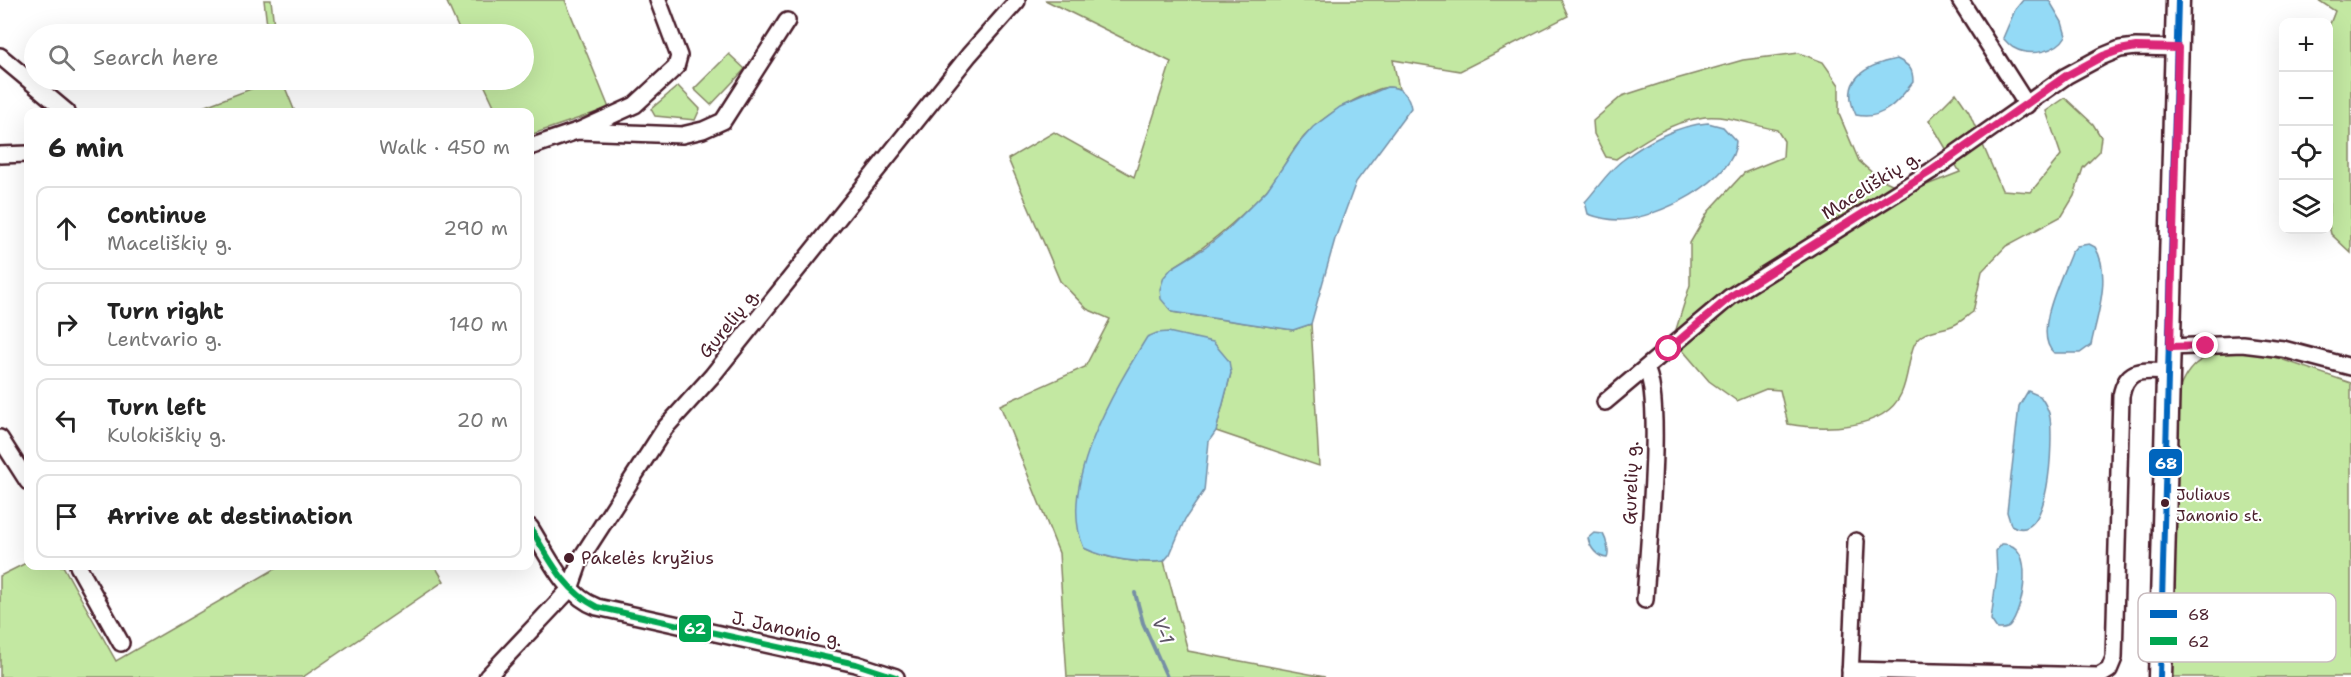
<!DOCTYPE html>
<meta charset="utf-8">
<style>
body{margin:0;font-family:"Shantell Sans",sans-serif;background:#f6f6f6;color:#222}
.controls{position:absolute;right:18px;top:18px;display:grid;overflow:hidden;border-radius:12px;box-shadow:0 6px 24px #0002}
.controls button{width:54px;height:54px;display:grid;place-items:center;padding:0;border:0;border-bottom:2px solid #e0e0e0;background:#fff;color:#222;font:30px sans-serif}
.stop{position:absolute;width:18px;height:18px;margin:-14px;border:4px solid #db2777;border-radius:50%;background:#fff}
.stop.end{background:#db2777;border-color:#fff;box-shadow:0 2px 6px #0008}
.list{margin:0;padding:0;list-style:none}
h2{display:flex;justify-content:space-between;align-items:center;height:78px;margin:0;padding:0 24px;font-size:26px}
h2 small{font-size:20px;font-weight:400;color:#767676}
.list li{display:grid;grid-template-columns:39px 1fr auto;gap:18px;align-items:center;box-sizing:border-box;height:84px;margin:0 12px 12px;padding:0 12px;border:2px solid #e0e0e0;border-radius:12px}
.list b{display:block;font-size:22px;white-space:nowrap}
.list p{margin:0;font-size:20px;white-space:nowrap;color:#767676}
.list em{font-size:20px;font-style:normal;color:#767676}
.icon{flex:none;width:33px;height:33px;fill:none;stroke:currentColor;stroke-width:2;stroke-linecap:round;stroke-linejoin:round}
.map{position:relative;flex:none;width:2351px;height:677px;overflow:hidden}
.search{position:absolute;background:#fff;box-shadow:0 6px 24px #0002;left:24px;top:24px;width:510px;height:66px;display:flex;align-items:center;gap:15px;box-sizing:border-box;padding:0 21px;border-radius:33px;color:#767676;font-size:22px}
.panel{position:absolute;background:#fff;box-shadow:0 6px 24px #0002;left:24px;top:108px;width:510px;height:462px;border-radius:12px}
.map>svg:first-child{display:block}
.green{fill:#c3e8a2;stroke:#868466;stroke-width:1.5}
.water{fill:#94daf6;stroke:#768fa5;stroke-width:1.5}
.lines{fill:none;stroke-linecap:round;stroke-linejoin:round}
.stream{stroke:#768fa5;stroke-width:4}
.street-casing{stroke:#4a1f2b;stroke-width:20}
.secondary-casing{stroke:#4a1f2b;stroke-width:27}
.street{stroke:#fff;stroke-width:15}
.secondary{stroke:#fff;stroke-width:22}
.bus-1-casing{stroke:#fff;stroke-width:10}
.bus-2-casing{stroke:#fff;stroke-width:10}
.bus-1{stroke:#0065bd;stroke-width:6}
.bus-2{stroke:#00a651;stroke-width:6}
.route{stroke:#db2777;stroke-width:8}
.bus-dot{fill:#4a1f2b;stroke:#fff;stroke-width:2}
.labels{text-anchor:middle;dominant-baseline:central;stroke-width:4.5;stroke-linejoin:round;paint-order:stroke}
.bus-label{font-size:16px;fill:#4a1f2b;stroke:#fff;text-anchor:start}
.street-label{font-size:18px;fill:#4a1f2b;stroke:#fff}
.poi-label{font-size:18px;fill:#4a1f2b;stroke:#fff;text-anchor:start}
.water-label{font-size:20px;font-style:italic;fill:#605768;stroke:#fff}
.key{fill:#fff;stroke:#c9bcbf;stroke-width:1.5}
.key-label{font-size:16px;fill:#4a1f2b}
.line-badge{stroke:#fff;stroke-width:2}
.badge-label{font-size:16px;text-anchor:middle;font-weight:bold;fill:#fff}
</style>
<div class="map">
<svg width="2351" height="677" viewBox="0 0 2351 677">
<rect width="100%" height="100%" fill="#fff"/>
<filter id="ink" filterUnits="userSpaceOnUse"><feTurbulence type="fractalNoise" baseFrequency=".0167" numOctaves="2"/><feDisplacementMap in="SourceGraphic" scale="12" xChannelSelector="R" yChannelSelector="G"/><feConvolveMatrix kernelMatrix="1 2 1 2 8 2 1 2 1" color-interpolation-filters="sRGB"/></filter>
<g filter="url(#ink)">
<g class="green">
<polygon points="264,0 271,0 275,34 268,34"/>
<polygon points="446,0 565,0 609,108 530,135 530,112 497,112 482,80 524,80 524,34 461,34"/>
<path d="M1045,0h516l7,16 -108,55 -67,-11 6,29c-12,-5 -23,1 -34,6 -26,12 -49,26 -67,49 -12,15 -20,35 -34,49 -29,30 -57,54 -92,75v44l121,18 18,-6 8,142 -103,-35 15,-58 -147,175c22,11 57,16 80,13l24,90 137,26h-258l-8,-124 -59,-148 85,-38 25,-48 -23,-10 -27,-28 -52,-122 46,-27 80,45 37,-115z"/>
<polygon points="2318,0 2351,0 2351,253 2331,234 2329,226 2328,29 2335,11"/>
<path d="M1799,53l24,9 16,23v29l20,47 18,16 32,15 51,-20 -31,-52 27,-27 13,19 33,78 29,2 30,-37 -15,-44 19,-13 28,26 8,13 -2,15 -16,16 -9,28 -12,20 -56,30 -24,25 -9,41c-6,4 -12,10 -19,13 -13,6 -33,4 -40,20 -5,12 -6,34 -13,49 -17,37 -79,36 -113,30l-8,-34 -14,-1 -29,12 -28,-20 -36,-42 17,-54v-42l18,-31 36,-39 39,-16 1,-16 -7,-11c-24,-5 -54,-17 -78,-12 -31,5 -58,25 -83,41l-10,-2 -12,-23 -1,-13 29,-25 40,-13 81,-23z"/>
<polygon points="729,54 745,69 711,105 694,89"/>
<polygon points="275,80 282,80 295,112 189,112"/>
<polygon points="678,86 700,109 695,120 655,116 651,109"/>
<path d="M2237,350l23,2 91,31v294h-179l5,-282c12,-35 26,-39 60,-45z"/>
<polygon points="28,562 28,566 63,566 116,661 280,566 435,566 444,581 303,677 0,677 0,576"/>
</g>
<g class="water">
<path d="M2023,0h26l13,22 4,14c-9,16 -36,21 -52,12 -4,-2 -8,-7 -11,-10l12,-28z"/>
<path d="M1897,59c12,6 16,9 16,23 -15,20 -31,39 -57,33 -17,-35 9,-50 41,-56z"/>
<path d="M1387,87c13,0 22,7 24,21l-55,74 -21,57 -24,85 -18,6 -121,-18 -11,-13 -1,-10 4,-12 8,-9 33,-20 23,-19 39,-39 32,-47 14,-16 27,-20z"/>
<path d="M1708,123l15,4 13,14c0,40 -81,78 -116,79 -11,0 -21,-2 -32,-6l-3,-12c12,-13 23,-31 38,-42 23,-18 55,-35 85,-37z"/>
<path d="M2089,244l6,3c17,28 2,69 -4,98l-11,8h-26c-22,-19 8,-76 17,-100l6,-7z"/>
<path d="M1168,332l45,10 16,19 2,12 -15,58 -7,10 -5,50 -19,28 -15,35 -6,7c-23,3 -58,-2 -80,-13 -28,-62 31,-159 63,-211l10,-4z"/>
<path d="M2028,391l12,5c5,7 9,14 10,22 3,20 1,131 -39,107l-4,-13 12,-106z"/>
<path d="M1594,533l9,1c3,5 7,19 4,24 -10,-1 -17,-10 -19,-20z"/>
<path d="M2002,544c35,-2 21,67 8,82 -3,4 -8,3 -13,3l-6,-9 6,-47 -1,-22z"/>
</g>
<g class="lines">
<polyline class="stream" points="1135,593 1143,623 1167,677"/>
<defs>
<g id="street">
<polyline points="1960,0 2027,105"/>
<polyline points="0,56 67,112"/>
<polyline points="580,130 635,105 676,67 679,56 658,0"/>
<polyline points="530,147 577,131 682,135 703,130 723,121 787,21"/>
<polyline points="0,155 28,154"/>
<polyline points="2170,347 2242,344 2283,349 2351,367"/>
<polyline points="1605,402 1730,297 1931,171 2066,76 2103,56 2120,49 2136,47 2178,48"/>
<polyline points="0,438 28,482"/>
<path d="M530,527c18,28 34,68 67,80l259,57 40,13"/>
<polyline points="78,566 121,643"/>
<path d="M1645,600c2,-42 19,-202 1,-231"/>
<path d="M1850,670l249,6 10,-6 5,-12 7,-262c6,-30 22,-25 48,-24"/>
<polyline points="487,677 570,589 581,558 665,428 712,376 969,55 1017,1"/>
<polyline points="1850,677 1856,541"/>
</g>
<polyline id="secondary" points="2160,677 2178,0"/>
</defs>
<use href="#street" class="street-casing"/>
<use href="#secondary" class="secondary-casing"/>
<use href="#street" class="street"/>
<use href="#secondary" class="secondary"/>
<defs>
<polyline id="bus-1" points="2160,677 2178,0"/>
<path id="bus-2" d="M530,527c19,31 33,63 67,80l259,57 40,13"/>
</defs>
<use href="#bus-1" class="bus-1-casing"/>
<use href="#bus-2" class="bus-2-casing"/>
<use href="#bus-1" class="bus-1"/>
<use href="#bus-2" class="bus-2"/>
</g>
</g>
<g class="lines" filter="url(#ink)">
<polyline class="route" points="1669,349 1730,297 1931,171 2066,76 2103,56 2120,50 2136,47 2178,48 2170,347 2206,346"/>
</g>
<g class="bus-dot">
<circle cx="2165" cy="503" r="5"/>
<circle cx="569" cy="558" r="6"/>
</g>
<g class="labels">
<g class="bus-label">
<text x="2176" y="494">Juliaus<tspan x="2176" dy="21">Janonio st.</tspan></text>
</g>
<g class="street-label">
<text transform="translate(1871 185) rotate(-32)">Maceliškių g.</text>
<text transform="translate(729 323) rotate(-51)">Gurelių g.</text>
<text transform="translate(1631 483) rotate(-88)">Gurelių g.</text>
<text transform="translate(787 629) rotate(12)">J. Janonio g.</text>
</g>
<g class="poi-label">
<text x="581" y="558">Pakelės kryžius</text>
</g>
<g class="water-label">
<text transform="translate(1163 630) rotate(68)">V-1</text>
</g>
</g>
<rect x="2138" y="593" width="198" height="69" rx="9" class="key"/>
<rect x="2150" y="610" width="27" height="8" fill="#0065bd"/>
<rect x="2150" y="637" width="27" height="8" fill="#00a651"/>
<g class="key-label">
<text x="2188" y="620">68</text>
<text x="2188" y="647">62</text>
</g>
<g class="line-badge">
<rect x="2148" y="448" width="35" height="29" rx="6" fill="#0065bd"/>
<rect x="678" y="614" width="34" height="29" rx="6" fill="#00a651"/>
</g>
<g class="badge-label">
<text x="2166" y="469">68</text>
<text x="695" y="634">62</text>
</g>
</svg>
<div class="controls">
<button>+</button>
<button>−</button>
<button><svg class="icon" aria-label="locate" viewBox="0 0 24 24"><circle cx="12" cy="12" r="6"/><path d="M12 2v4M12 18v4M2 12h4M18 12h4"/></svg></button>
<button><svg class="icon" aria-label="layers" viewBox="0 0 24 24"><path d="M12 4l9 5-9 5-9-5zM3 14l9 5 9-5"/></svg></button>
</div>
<div class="stop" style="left:1669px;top:349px"></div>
<div class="stop end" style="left:2206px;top:346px"></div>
<div class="search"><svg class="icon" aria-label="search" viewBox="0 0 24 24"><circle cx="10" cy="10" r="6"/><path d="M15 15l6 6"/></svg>Search here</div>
<section class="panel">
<h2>6 min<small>Walk · 450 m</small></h2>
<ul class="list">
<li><svg class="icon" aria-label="ahead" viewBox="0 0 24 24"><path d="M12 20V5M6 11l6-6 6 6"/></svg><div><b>Continue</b><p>Maceliškių g.</p></div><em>290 m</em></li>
<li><svg class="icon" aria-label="right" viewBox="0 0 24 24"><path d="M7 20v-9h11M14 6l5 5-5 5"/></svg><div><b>Turn right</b><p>Lentvario g.</p></div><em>140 m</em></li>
<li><svg class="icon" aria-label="left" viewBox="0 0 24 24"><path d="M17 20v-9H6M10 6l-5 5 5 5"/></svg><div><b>Turn left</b><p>Kulokiškių g.</p></div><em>20 m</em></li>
<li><svg class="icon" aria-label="arrive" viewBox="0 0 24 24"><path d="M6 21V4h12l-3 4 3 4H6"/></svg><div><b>Arrive at destination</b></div></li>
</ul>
</section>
</div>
